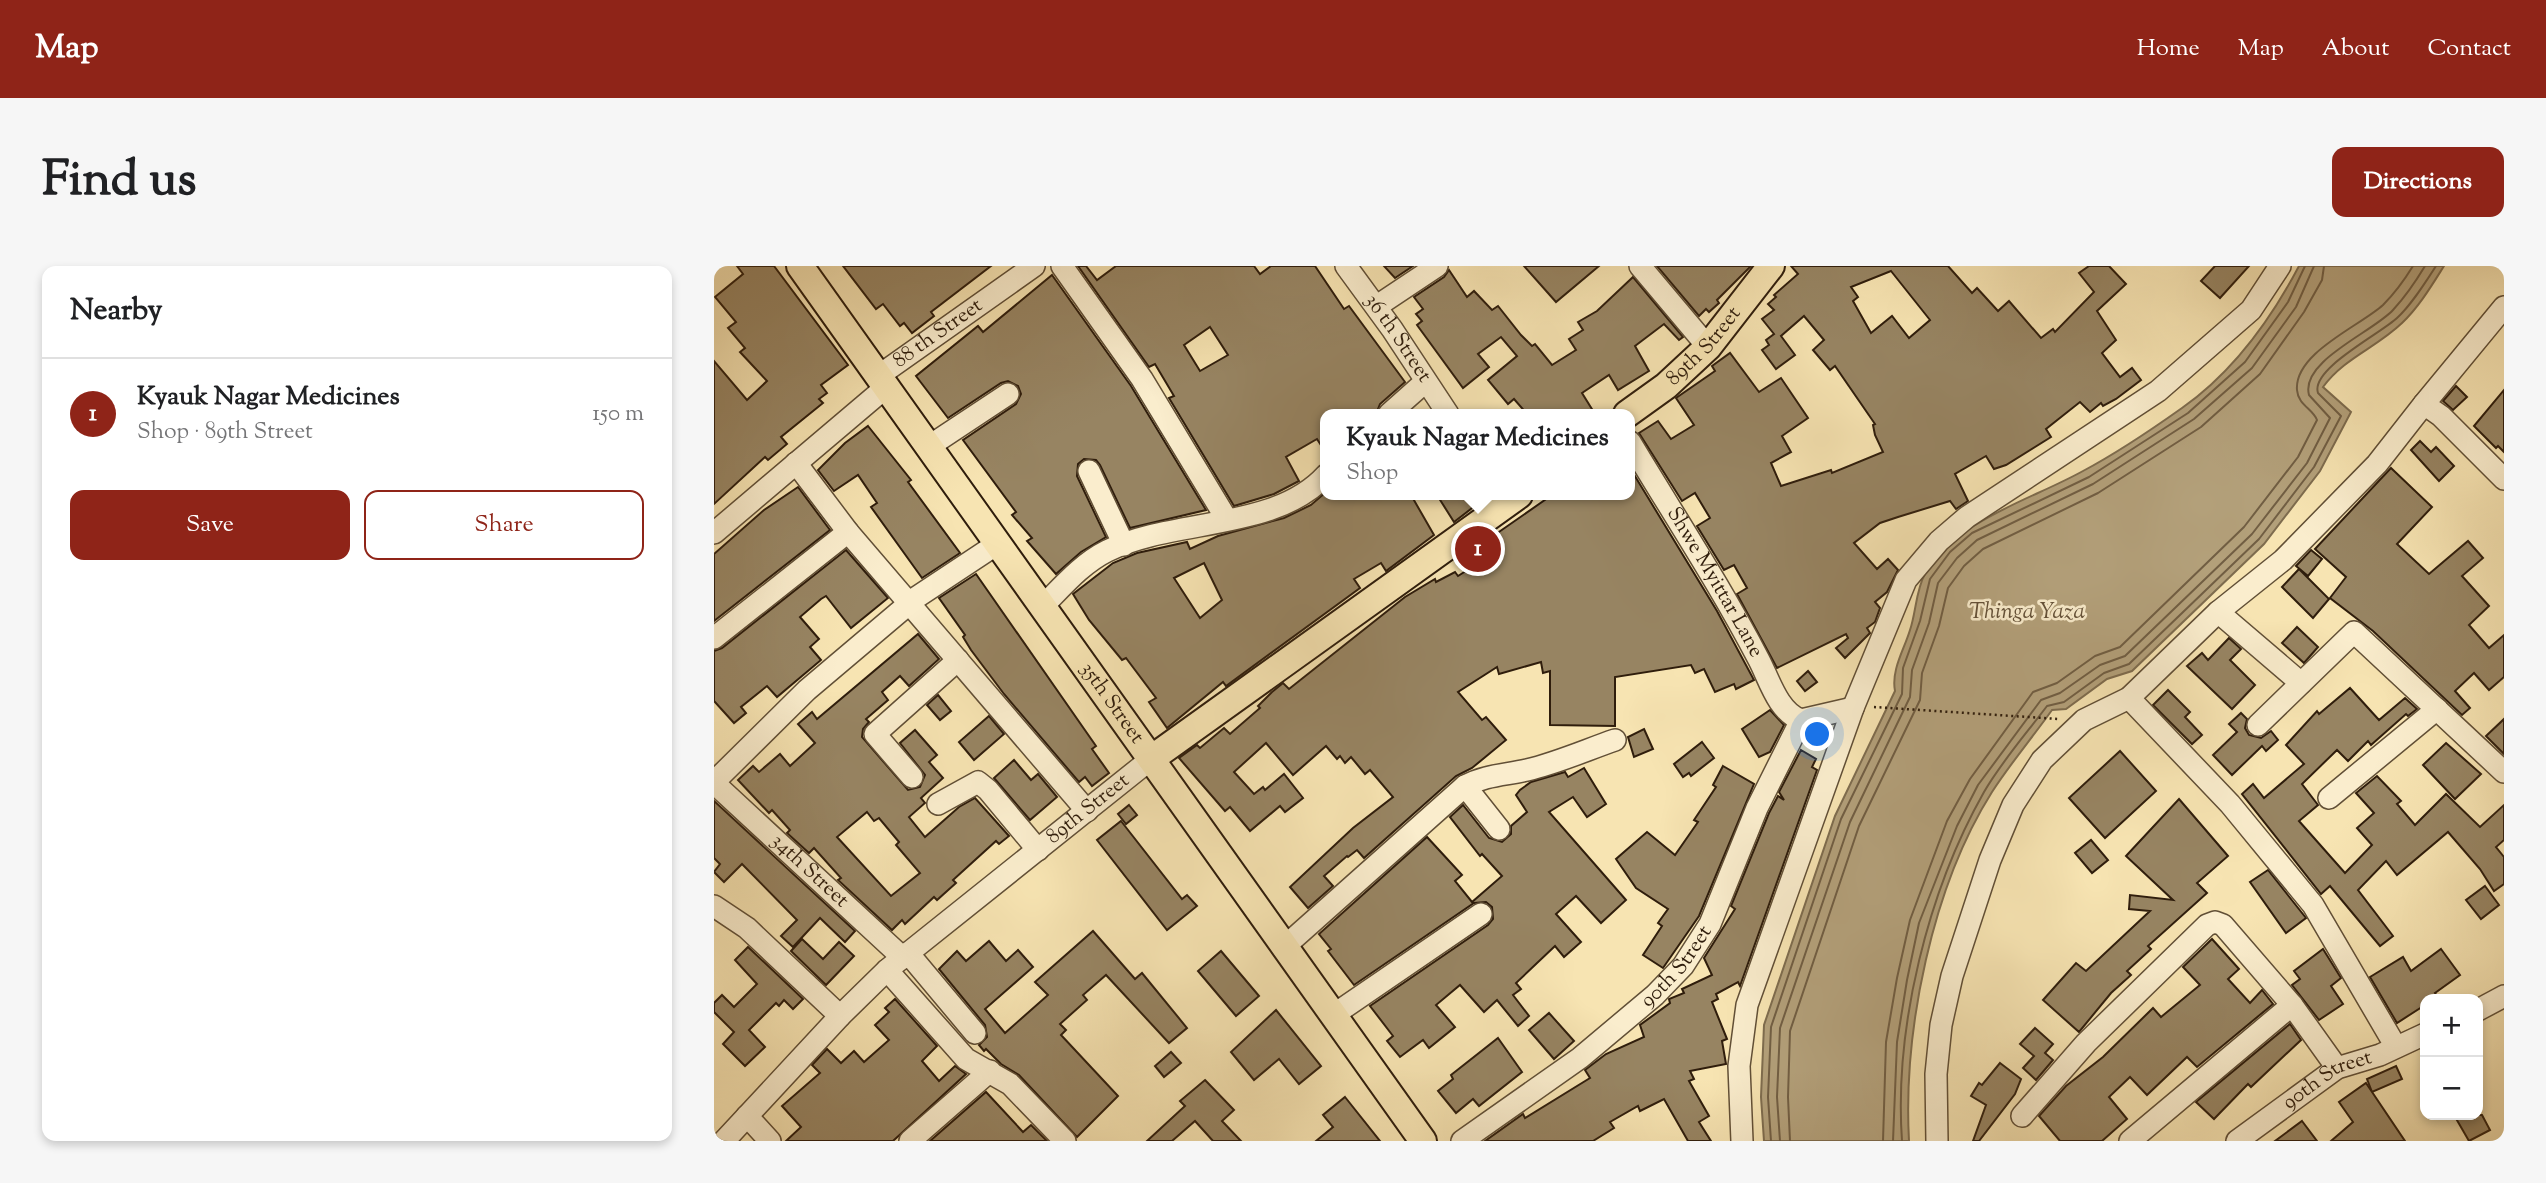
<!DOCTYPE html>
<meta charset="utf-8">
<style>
body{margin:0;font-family:"Sorts Mill Goudy",serif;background:#f6f6f6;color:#202124}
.controls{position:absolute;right:21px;bottom:21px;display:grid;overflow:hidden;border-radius:14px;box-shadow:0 4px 10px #0003}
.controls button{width:63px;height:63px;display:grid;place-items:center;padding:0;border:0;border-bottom:2px solid #e0e0e0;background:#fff;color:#202124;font:35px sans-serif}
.you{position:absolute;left:1104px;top:469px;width:24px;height:24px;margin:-18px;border:5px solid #fff;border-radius:50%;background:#1a73e8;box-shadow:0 0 0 10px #1a73e833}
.badge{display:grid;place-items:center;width:46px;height:46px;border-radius:50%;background:#8f2418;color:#fff;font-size:23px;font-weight:700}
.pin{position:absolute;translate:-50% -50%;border:4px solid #fff;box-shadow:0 2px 7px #0006}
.popup{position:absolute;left:606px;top:143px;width:315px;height:91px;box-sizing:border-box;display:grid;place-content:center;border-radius:14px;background:#fff;filter:drop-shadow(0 2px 5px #0005);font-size:23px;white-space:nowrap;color:#757577}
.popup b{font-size:26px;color:#202124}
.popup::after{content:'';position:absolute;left:50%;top:100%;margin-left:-14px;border:14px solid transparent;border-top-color:#fff}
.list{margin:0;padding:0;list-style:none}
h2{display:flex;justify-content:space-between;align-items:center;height:91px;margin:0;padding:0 28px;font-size:30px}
h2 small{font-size:23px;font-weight:400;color:#757577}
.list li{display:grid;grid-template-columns:46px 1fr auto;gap:21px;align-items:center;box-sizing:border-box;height:112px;padding:0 28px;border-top:2px solid #e0e0e0}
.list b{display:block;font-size:26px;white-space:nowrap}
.list p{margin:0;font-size:23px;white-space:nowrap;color:#757577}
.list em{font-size:23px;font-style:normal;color:#757577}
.actions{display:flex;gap:14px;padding:21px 28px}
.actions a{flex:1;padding:16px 0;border:2px solid #8f2418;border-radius:14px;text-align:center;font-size:24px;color:#8f2418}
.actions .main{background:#8f2418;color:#fff}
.map{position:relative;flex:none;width:1790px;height:875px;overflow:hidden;border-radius:14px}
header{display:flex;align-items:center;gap:42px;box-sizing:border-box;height:98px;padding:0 35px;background:#8f2418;color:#fff}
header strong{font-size:33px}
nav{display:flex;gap:38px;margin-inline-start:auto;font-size:24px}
.intro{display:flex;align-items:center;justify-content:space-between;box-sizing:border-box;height:168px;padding:0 42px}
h1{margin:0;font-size:49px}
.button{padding:18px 32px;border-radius:14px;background:#8f2418;color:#fff;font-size:24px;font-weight:700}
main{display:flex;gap:42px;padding:0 42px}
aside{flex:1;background:#fff;border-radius:14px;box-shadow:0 4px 10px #0003}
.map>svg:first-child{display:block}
.water{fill:#b3a07a;stroke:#7e6c4e;stroke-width:2}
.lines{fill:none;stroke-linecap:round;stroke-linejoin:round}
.shore{stroke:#715e43;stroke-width:2}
.building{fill:#978462;stroke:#2f1d0c;stroke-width:2;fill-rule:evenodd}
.minor-casing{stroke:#614f36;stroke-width:24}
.major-casing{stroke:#2f1d0c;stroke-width:30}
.path{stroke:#2f1d0c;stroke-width:2.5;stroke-dasharray:2 3.5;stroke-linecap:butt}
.minor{stroke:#faedcd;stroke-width:21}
.major{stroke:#f7e4b2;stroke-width:26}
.labels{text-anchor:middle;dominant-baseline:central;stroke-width:5;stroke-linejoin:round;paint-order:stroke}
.street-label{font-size:21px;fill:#2f1d0c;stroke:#faedcd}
.water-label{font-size:23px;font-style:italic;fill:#645138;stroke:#faedcd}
</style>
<header>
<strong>Map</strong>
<nav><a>Home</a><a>Map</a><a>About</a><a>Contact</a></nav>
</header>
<div class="intro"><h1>Find us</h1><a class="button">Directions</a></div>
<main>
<aside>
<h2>Nearby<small></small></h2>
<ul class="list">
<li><span class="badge">1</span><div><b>Kyauk Nagar Medicines</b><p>Shop · 89th Street</p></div><em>150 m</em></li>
</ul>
<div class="actions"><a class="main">Save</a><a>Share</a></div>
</aside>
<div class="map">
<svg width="1790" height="875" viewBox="0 0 1790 875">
<rect width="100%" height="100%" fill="#f7e4b2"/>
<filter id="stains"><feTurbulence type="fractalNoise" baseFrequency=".00286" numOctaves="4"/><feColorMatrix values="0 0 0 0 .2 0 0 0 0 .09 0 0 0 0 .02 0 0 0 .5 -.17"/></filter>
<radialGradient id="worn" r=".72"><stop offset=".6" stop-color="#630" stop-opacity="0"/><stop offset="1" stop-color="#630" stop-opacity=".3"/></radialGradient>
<path class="water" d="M1585,0h145c-12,19 -25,41 -42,57 -26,25 -58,35 -79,64l28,25 -31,59 -56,73 -132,127 -25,8 -41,30 -14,1c-20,28 -42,54 -60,82 -60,95 -89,238 -83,349h-145l-3,-44 3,-72 71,-209 60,-125c-4,-21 9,-41 15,-61 6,-17 6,-41 15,-56 36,-57 102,-72 158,-103 34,-18 68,-41 99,-63 51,-36 88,-87 117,-142z"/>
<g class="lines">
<g class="shore">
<polyline points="1057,875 1054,831 1057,761 1127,553 1188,428 1189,402 1206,355 1216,313 1236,286 1258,267 1375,211 1474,147 1531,96 1574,36 1591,0"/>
<polyline points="1066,875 1063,831 1066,762 1136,556 1196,431 1198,404 1215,357 1224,317 1243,292 1263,274 1379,218 1480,153 1538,102 1582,41 1600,0"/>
<polyline points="1076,875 1074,831 1076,765 1145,560 1206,434 1208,407 1225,360 1234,322 1250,300 1269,283 1384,227 1487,161 1546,108 1590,46 1608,14 1610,0"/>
<path d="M1169,875l3,-99 11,-64 13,-58 37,-99 23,-42 63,-87 24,-9 38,-27 25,-9 124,-120 54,-70 19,-37c-4,-11 -19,-15 -20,-30 -3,-37 63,-64 86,-85 11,-11 22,-26 30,-39"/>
<path d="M1179,875l4,-99 10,-62 12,-57 38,-97 21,-41 63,-85 19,-7 40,-28 25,-9 127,-122 55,-71 23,-45 -21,-23c-9,-34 64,-63 84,-85 12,-13 23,-29 32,-44"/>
<path d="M1188,875c-8,-114 26,-250 82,-349 18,-31 42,-58 63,-86l17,-4 40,-29 25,-9 130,-125 55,-72 27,-51 -23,-23c-8,-24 62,-59 79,-75 15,-14 28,-35 39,-52"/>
</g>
</g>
<g class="building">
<polygon points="23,0 60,0 134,99 107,119 113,127 105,133 109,137 67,171 73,178 54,194 51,191 0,238 0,95 33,134 53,115 26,86 31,82 14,62 22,56 1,31 29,8"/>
<polygon points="129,0 277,0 217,46 220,50 198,67 190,57 186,60 169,38 162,43"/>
<path d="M364,0h8l11,14 19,-14h138l6,8 11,-8h44l29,43 5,-3 56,76 -25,22 -4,10h-50v39l-9,-14 -31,18 13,24 -25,13 -40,12 -65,-108 5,-2 -19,-32 -6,3zM496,61l18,28 -28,16 -16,-26z"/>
<polygon points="670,0 699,0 681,12"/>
<polygon points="810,0 885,0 842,36"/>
<polygon points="943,0 1037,0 1003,34 1005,37 995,46 992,43 985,50"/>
<path d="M1077,0h157l24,27 5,-5 21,23 11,-10 32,37 12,-9 2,3 39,-40 -15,-19 10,-7h20l17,18 -29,27 19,29 -14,13 18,24 12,-9 9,12 -25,19 -13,7 -2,-3 -11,9 -10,-10 -34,27 5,8 -45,28 -12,4 -8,-13 -31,18 13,27 -12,8 -6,-8 -52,16 -18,6 -26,20 23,26 11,-10 10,11 -11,22 -12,10 5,6 -5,14 -8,6 3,5 -25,25 -9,-10 12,-10 -2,-4 -69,34 -40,-74 10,-6 -13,-23 -10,5 -27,-44 13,-8 -15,-25 -13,8 -43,-68 19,-12 13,18 23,-14 -18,-27 39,-27 -3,-5 18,-13 29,39 22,-14 27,40 -26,18 9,16 -20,11 10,23 50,-16 1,3 51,-21 -8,-17 -2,-10 2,-1 -40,-58 -5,4 -17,-20 11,-10 -20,-24 -23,20 14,19 -19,14 -14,-19 7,-5 -3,-5 8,-6 -12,-15 12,-9 -6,-6 8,-7 -2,-2 24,-21zM1177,5l39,49 -21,18 -17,-22 -21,17 -18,-32 5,-4 -7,-10z"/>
<polygon points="1501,0 1535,0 1506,32 1487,15"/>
<polygon points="735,4 753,31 760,25 778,44 784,40 807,69 818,80 821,78 838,99 862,84 855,73 869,64 864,56 883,45 919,11 969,71 965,74 950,58 921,80 935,105 904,124 895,109 868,127 881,148 813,148 800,133 794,138 774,114 803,90 787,71 764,88 775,101 749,122 703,59 708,55 702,48 709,43 700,31 730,11"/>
<polygon points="338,9 417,120 492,244 416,262 386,199 382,194 370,193 364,198 363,210 392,271 367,286 342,308 313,275 318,272 298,249 302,246 249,174 302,138 307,128 304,120 294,115 287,117 234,152 202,110 264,60 269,66"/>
<polygon points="1742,120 1753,131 1739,144 1729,135"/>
<polygon points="1790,124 1790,186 1784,180 1782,182 1760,160"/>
<polygon points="154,160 197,214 194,216 246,287 208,312 157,241 163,237 144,209 120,225 104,204 131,177"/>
<polygon points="1706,175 1717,186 1722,181 1740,200 1725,215 1697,184"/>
<polygon points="916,202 1003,345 1040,414 1022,423 1020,418 1001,426 990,403 981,407 977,399 901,411 901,460 836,459 836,405 829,407 827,396 785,408 783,401 744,426 768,454 772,451 792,474 758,502 742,510 650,592 643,584 634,591 633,590 610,610 619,620 594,642 576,621 639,562 679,531 656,504 651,508 637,491 631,497 626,490 623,493 612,480 579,509 552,477 520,506 540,528 549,521 551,524 570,508 589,532 571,546 566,540 536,565 516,541 511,545 465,492 483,479 486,482 510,462 516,468 546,442 544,440 558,426 569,417 575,423 691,331 721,313 722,316 741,306 744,310 766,296 759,284 838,229 916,229"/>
<polygon points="1677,202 1718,241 1683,278 1715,308 1754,275 1769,292 1748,310 1775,340 1755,359 1775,382 1790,369 1790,411 1775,424 1760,407 1741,425 1756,442 1748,449 1659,365 1616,332 1632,311 1601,283"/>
<polygon points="84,221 116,264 0,355 0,288 50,244"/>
<path d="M612,226l85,3 23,40 -48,36 -5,-8 -27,16 6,9 -134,98 -3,-4 -56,46 -18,-26 7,-4 -30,-40 -4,2 -33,-40 -16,-26 40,-31 24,-10 50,-11 3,7 28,-13 66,-18 27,-13zM490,297l18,37 -22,18 -26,-40z"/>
<polygon points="723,229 775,229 740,256"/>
<polygon points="132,284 174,332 137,362 112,330 107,333 86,351 105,373 96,381 107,394 63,431 53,420 27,441 32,447 20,457 0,435 0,385 8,382"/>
<polygon points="1597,284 1608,293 1594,310 1582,300"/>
<polygon points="1585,303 1615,333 1599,352 1568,321"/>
<polygon points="262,308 382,480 378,483 395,507 378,520 371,511 365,516 290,428 257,384 249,371 251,369 225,332"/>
<polygon points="1583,361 1604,381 1590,397 1568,377"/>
<path d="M204,368l21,25 -30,27 -9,-10 -18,16 6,8 -22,19 3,3 -6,7 -1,8 46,53 12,-3 5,-12 -25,-32 15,-13 22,25 -8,7 14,16 -22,20 4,5 -16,14 16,20 34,-30 16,-9 34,38 -10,8 -3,-3 -43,39 3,3 -19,17 -3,-3 -29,27 -3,-4 -10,10 -54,-50 3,-2 -27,-30 -5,5 -22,-20 3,-3 -18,-20 -3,3 -31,-33 15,-14 6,6 21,-18 10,12 25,-23 -17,-19 14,-12 5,7zM153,546l7,9 5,-3 20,24 -3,3 24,28 -29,23 -54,-59z"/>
<polygon points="1515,372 1527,383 1516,394 1541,419 1518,443 1473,400 1488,387 1494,394"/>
<polygon points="1094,405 1103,416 1091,425 1083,415"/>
<polygon points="1636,422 1665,454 1691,432 1703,443 1694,450 1692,448 1657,479 1654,475 1634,495 1623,484 1588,518 1604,539 1585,555 1631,607 1658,579 1643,562 1660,547 1642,527 1663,510 1687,535 1683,538 1701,559 1732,528 1766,561 1790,539 1790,574 1782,581 1790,591 1790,618 1780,625 1766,603 1734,566 1683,609 1672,595 1644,624 1679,670 1666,680 1616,620 1607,628 1528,528 1539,518 1550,532 1590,498 1572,479 1603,445 1605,448"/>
<polygon points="1454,424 1476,446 1471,451 1488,469 1478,478 1439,439"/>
<polygon points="224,429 237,445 226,454 213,439"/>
<polygon points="1056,444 1070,459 1056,486 1045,491 1028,463"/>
<polygon points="1527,447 1533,453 1531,462 1535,469 1547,472 1557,465 1564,474 1552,485 1548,480 1518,509 1499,489 1523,466 1515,458"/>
<polygon points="275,450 290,468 260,494 245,476"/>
<polygon points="1790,453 1790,488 1772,470"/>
<polygon points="930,463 939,483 920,491 914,471"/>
<polygon points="988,476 1000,492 977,510 975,507 969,511 960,498"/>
<polygon points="1732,477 1767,508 1741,533 1709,499"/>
<polygon points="1087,484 1102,493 1098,501 1103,504 1026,720 1024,716 1002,728 1004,733 998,736 1013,773 1008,775 1012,798 976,805 980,813 975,815 995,850 985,856 997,875 974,875 950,833 926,845 924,840 896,856 900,862 879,875 771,875 809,848 811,852 876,812 871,804 892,788 930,771 926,759 956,737 955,733 970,727 968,723 998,709 990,692 1021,643 1017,640 1055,547 1064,530 1070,534 1065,526"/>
<polygon points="1406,485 1442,525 1391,572 1355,532"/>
<polygon points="300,494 317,514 324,508 343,531 316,554 280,512"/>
<polygon points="1009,500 1040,518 985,650 949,702 929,689 948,660 944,657 954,643 922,622 902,593 933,566 961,589 984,556 980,554 1002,521 999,519"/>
<polygon points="870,502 892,538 873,551 859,531 835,546 912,634 887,657 862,630 842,648 867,676 850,691 841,680 802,717 807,723 799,729 815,750 804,760 783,734 770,746 746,719 722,739 741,761 715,782 709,774 686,791 673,775 679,770 656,740 774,659 779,653 778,641 772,636 760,637 640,719 614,685 617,683 605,668 713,571 748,609 741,615 758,636 788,610 768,588 766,590 736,551 749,539 775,572 788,576 797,568 797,560 813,546 802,529 806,524 817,516 851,506 854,511"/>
<polygon points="1465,533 1514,590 1483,617 1493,627 1434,680 1437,683 1413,705 1417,709 1397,727 1365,766 1329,734 1362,697 1372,705 1436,645 1415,643 1416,629 1459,634 1412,590"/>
<polygon points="0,535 141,665 131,676 106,652 79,681 67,670 83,654 28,598 10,616 0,606 6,598 0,592"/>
<polygon points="415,539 423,549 412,558 404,548"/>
<polygon points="407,555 468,633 473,629 483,640 453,664 383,574"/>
<polygon points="1377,574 1394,594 1378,607 1361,587"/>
<polygon points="1554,604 1592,652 1572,667 1536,616"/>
<polygon points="1771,620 1785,639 1767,653 1752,634"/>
<polygon points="379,665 421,713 428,707 473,762 455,777 392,709 369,729 373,734 346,758 352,764 347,769 404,830 363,871 305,809 287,798 272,783 270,785 265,779 273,771 271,759 225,703 243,685 252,695 275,675 292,695 304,684 319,701 271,743 291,767 334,729 321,716"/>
<polygon points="88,673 109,693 125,676 140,690 112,719 77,685"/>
<polygon points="1498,673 1525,703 1514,713 1536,737 1548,724 1559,738 1483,801 1473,791 1433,829 1416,811 1395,831 1413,853 1388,875 1346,875 1325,850 1352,820 1389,791 1439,742 1447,751 1486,719 1469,701"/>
<polygon points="34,681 89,733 79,743 70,734 65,740 62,737 35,764 51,781 31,800 9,778 20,766 0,746 0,737 8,729 20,741 43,718 21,694"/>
<polygon points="1609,683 1627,712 1617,720 1629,738 1605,754 1578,719 1586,713 1580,705"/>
<polygon points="1727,683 1746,709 1721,727 1725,733 1711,733 1711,739 1683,757 1656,711 1689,691 1697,705"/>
<polygon points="507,685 545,730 522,750 484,705"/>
<polygon points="181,733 223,780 208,795 225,815 241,800 252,808 179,875 72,875 87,861 68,840 106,807 98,799 113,783 127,797 140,785 150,796 175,774 161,759 175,746 171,742"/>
<polygon points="562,744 607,800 585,818 565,793 540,814 517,786"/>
<polygon points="835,747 860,775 840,793 815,764"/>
<polygon points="1576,758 1587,774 1537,821 1534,818 1500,853 1482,836"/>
<polygon points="1321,762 1339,778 1331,787 1339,794 1322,814 1309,802 1320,790 1306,778"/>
<polygon points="784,772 808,806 765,840 759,833 742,847 724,825 739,813 737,809"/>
<polygon points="457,786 467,797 450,811 441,800"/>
<polygon points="1286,797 1307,813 1301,828 1265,875 1259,875 1272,839 1257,830 1265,817 1268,819"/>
<polygon points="1682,800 1688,813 1658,826 1653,813"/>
<polygon points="491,814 520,844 508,855 527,875 499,875 481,855 458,875 433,875 471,840 466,835"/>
<polygon points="1652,817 1691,875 1617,875 1639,856 1625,836"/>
<polygon points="272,826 309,866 317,859 333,875 216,875"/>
<polygon points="631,831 666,875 602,875 619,861 609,849"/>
<polygon points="1740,849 1768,849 1776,864 1755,875"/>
<polygon points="1588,855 1603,875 1561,875"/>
</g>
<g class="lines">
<defs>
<g id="minor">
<polyline points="348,0 428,113 512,252"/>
<path id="s1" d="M632,0l46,63 56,85"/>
<polyline points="926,0 994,81"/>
<polyline points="663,40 723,0"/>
<polyline points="1790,41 1710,138 1727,150 1790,213"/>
<path id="s2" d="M163,111l157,-111"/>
<polyline points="675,148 711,116"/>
<path id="s3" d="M916,176c43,72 90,143 129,218 10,19 19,52 42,60"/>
<polyline points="214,181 294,128"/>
<polyline points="82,197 134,266"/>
<polyline points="375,205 410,279"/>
<polyline points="0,267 171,122"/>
<path d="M328,341c20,-20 39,-43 65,-56 66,-33 168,-20 219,-76"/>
<polyline points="1504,346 1587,417"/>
<polyline points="0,372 134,266 373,545"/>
<polyline points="1415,432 1516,538 1599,639 1682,781"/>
<polyline points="1087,454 1139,442"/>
<polyline points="1544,459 1640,366 1790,506"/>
<polyline points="198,511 161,468 244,394"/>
<polyline points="0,516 93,424 203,331 283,278"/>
<path id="s4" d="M0,517l189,175"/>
<polyline points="751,520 785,563"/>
<polyline points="1615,532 1723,443"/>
<polyline points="224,538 264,516 274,524 324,584"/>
<polyline points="0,640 33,662 126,750"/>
<path d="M569,682l182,-162c20,-11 40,-11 62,-16 30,-7 59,-20 88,-30"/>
<polyline points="194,687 261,767"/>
<polyline points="173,704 252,793 296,818 351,875"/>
<polyline points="1764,744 1790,730"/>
<polyline points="618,750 767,648"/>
<polyline points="33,850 56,875"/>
<polyline points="1308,850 1372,777 1493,659 1501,656 1509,659 1578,739 1623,802"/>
<path id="s5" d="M10,875l116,-125 47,-46 264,-211"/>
<polyline points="196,875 276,805"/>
<path id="s6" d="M748,875l118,-83 75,-63 28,-29 27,-42 47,-116 44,-88"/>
<polyline points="1028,875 1025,800 1033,739 1139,442 1192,314 1225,275 1253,251 1444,125 1537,44 1566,0"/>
<polyline points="1223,875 1222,808 1227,759 1238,710 1276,594 1299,539 1328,494 1370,454 1415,432 1504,346 1569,294 1663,198 1710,138"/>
<polyline points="1416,875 1578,739"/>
<path id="s7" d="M1523,875l100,-73 43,-13 45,-21"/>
</g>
<g id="major">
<path id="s8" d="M86,0l623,875"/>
<path id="s9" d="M913,148l39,-28 42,-39 63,-81"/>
<polyline points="437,493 805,229"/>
</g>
</defs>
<use href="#minor" class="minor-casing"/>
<use href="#major" class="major-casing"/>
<polyline class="path" points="1160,441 1345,453"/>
<use href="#minor" class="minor"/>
<use href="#major" class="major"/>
</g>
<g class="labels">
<g class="street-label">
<text stroke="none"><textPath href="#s2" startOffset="75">88 th Street</textPath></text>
<text stroke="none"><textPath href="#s1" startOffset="89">36 th Street</textPath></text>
<text stroke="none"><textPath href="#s9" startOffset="103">89th Street</textPath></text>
<text stroke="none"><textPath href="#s3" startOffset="164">Shwe Myittar Lane</textPath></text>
<text stroke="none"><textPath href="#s8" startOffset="537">35th Street</textPath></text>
<text stroke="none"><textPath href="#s5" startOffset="494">89th Street</textPath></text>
<text stroke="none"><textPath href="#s4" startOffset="130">34th Street</textPath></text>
<text stroke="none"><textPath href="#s6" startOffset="278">90th Street</textPath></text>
<text stroke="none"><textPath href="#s7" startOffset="110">90th Street</textPath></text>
</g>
<g class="water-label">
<text x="1313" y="346">Thinga Yaza</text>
</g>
</g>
<rect width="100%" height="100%" filter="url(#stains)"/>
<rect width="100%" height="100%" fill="url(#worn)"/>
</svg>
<div class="controls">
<button>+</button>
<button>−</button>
</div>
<div class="you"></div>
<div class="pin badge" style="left:764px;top:283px">1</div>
<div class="popup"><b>Kyauk Nagar Medicines</b>Shop</div>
</div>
</main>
